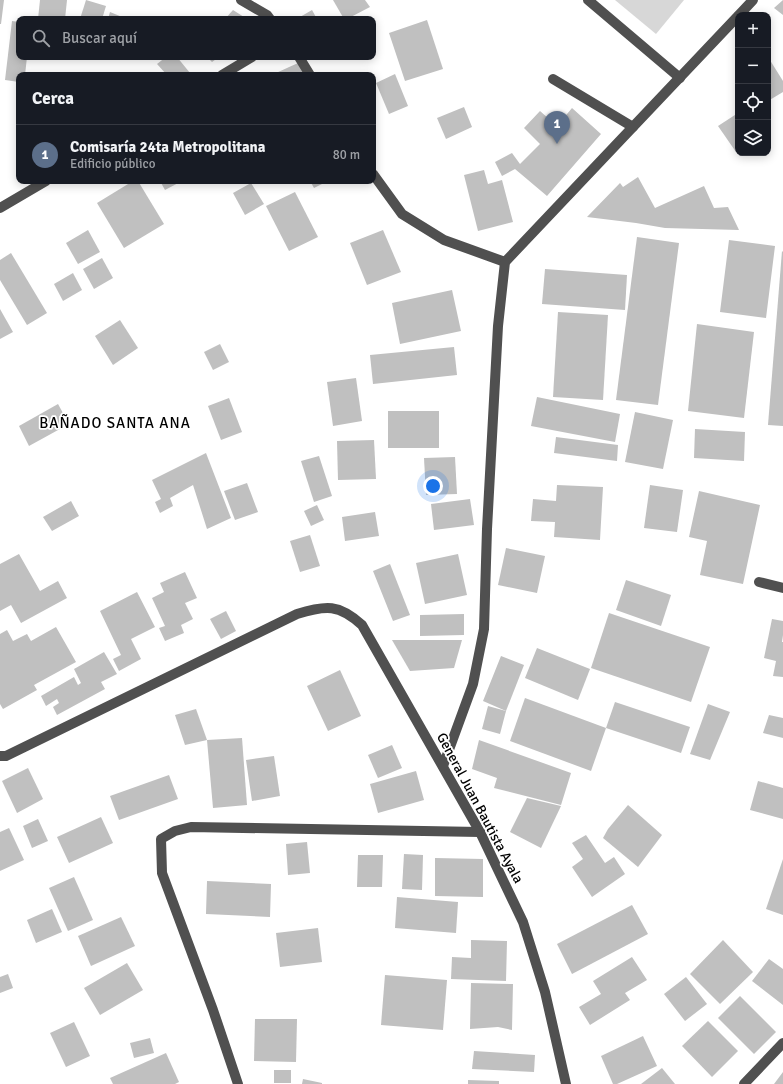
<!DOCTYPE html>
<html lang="es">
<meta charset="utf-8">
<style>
body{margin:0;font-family:Signika,sans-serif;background:#20242c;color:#f1f3f6}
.controls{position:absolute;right:12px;top:12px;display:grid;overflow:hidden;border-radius:8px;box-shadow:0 2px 10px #0003}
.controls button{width:36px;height:36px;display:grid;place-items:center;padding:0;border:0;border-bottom:1px solid #363941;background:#171b24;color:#f1f3f6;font:20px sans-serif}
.you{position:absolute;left:433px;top:486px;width:14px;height:14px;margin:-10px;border:3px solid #fff;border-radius:50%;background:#1a73e8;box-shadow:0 0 0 6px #1a73e833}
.badge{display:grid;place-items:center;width:26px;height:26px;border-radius:50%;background:#b45309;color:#fff;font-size:13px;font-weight:700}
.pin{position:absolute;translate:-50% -33px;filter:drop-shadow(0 1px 2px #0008)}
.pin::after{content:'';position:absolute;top:21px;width:14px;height:12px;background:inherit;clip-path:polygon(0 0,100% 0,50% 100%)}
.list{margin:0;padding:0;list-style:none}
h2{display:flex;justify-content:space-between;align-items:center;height:52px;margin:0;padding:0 16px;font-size:17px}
h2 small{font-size:13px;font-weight:400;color:#9ea1a6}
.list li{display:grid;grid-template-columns:26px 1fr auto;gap:12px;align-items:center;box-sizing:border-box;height:60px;padding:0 16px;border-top:1px solid #363941}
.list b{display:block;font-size:15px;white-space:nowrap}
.list p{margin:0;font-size:13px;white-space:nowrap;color:#9ea1a6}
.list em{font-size:13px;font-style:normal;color:#9ea1a6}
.icon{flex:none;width:22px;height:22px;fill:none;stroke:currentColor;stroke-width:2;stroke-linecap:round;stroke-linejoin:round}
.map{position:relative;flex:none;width:783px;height:1084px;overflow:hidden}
.search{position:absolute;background:#171b24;box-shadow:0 2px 10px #0003;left:16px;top:16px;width:360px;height:44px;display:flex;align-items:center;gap:10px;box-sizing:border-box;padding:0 14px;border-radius:8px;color:#9ea1a6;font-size:15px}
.panel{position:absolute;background:#171b24;box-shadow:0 2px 10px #0003;left:16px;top:72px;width:360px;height:112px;border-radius:8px}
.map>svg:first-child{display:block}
.green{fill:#d7d7d7}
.building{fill:#c0c0c0}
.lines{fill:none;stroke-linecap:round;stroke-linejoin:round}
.minor{stroke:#505050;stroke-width:10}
.labels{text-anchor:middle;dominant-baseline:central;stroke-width:3.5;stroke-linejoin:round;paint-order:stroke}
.street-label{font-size:14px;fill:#000;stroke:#fff}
.neighbourhood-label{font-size:15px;letter-spacing:1px;fill:#000;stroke:#fff}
</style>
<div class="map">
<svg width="783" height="1084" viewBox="0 0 783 1084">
<rect width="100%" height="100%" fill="#fff"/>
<polygon class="green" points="615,0 684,0 656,34"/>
<g class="building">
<polygon points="0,0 4,0 1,24 0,24"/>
<polygon points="40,0 67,0 65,19 38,19"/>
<polygon points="86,0 106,6 102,19 80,19"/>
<polygon points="333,0 365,0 370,7 347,19 344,19"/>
<polygon points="783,0 783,15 774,8"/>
<polygon points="233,10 244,17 246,19 225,19"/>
<polygon points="312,10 317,19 301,19 300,17"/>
<polygon points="110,12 127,19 108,19"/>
<polygon points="427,20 443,69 405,81 389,33"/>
<polygon points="12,21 19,22 19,57 27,57 25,75 19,75 19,82 5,80"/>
<polygon points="166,57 177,57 190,73 188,75 167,75 157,64"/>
<polygon points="207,57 219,57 212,62"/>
<polygon points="768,57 783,81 783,92 768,101"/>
<polygon points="298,63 305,75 277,75 276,73"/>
<polygon points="395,74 408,106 389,114 376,83"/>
<polygon points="464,107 472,127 446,139 437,118"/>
<polygon points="572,108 601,134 547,196 515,169 502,176 495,162 512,153 520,164 540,144 524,128 540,111 557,126"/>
<polygon points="738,113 738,151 736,152 718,126"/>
<polygon points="484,170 488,184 502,180 513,222 478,231 464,175"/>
<polygon points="638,177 655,208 704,186 714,208 728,207 739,230 665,228 636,223 587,217 620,183 623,187"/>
<polygon points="133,181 138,181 164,224 124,248 97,203"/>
<polygon points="160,181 182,181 165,190"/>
<polygon points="310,181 328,181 314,188"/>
<polygon points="251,183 264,204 245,215 233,193"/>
<polygon points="295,192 318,237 289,251 266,206"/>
<polygon points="88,230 100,252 78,264 66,243"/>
<polygon points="383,230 401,272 367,285 350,243"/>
<polygon points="637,237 679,243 658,405 616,400"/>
<polygon points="729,240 775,246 766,318 720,312"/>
<polygon points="782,251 783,252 783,426 768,425"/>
<polygon points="11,253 47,313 27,325 0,280 0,260"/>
<polygon points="102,258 113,278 94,289 83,269"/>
<polygon points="545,269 627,275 625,310 542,304"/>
<polygon points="73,273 82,290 63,301 54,284"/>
<polygon points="452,290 461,331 400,344 392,303"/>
<polygon points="0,309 13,332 0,339"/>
<polygon points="558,312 608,315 603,400 553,397"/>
<polygon points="120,320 138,348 113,365 95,336"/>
<polygon points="697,324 754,332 744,418 688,411"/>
<polygon points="220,344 229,362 213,370 204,352"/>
<polygon points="454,347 457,375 373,384 370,355"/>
<polygon points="356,378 362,421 333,426 327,382"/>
<polygon points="537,397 620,414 615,442 531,426"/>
<polygon points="229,398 242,432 221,440 208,406"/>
<polygon points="58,404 69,424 29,446 19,426"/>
<rect x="388" y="411" width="51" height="37"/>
<polygon points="635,412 673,420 663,469 625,462"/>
<polygon points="695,429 745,432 744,461 694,458"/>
<polygon points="556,437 618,445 617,461 554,453"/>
<polygon points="374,440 376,479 338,480 337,441"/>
<polygon points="206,453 231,518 207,529 193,485 170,498 173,506 160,513 155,502 161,499 152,480"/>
<polygon points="319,456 332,496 314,502 301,461"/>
<polygon points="455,457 457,494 426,495 424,458"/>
<polygon points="247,483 258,512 235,520 224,491"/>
<polygon points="557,485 603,487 600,540 554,537 555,522 531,521 533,499 556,501"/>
<polygon points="650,485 683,490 677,532 644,528"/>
<polygon points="699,491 760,505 743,584 700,575 707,541 689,537"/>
<polygon points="470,499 474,525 434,530 431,504"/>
<polygon points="71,501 79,516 52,531 43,517"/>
<polygon points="317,505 324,520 311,526 304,511"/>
<polygon points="375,512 379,536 345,541 342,517"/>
<polygon points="310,535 320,566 300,572 290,541"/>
<polygon points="506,548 545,556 537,593 498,585"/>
<polygon points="19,554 40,591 58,581 67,598 21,623 11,605 0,611 0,564"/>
<polygon points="458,554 467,595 425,604 416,563"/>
<polygon points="390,564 410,615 393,621 373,571"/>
<polygon points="185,572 197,598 185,603 193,619 181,625 184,633 165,641 159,628 165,626 152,598 164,592 160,583"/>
<polygon points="626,580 671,595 661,626 616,610"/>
<polygon points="137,592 155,627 131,639 141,659 119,671 113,659 121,655 100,611"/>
<polygon points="226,611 236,631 221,639 210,619"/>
<polygon points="609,613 710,647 691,702 591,668"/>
<polygon points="464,614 464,635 420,636 420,615"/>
<polygon points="772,619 783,621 783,635 782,642 783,642 783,677 773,676 776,661 764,658"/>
<polygon points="56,627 76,662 34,685 37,690 3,709 0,704 0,634 7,630 13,641 27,634 31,641"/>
<polygon points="392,640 462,640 454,668 410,671"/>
<polygon points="537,648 590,669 578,700 525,678"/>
<polygon points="104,652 117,674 101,682 105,689 57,715 53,707 59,703 57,699 46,706 41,696 74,677 78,685 81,683 74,669"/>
<polygon points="501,656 524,665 506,711 483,701"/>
<polygon points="340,670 361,716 328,731 307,686"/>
<polygon points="525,698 606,728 591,771 510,741"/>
<polygon points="615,702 690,727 681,753 606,728"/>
<polygon points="708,704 730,712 710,760 690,754"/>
<polygon points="488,706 506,711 500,734 482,729"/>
<polygon points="196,709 207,740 185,745 175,715"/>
<polygon points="769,715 783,718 783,738 763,733"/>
<polygon points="242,738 247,805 213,808 207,740"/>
<polygon points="479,740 571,773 561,805 494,788 497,778 472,769"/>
<polygon points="392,745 402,768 378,778 368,755"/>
<polygon points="274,756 280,796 252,801 246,760"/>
<polygon points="28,768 43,799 17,813 2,781"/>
<polygon points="416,771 424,800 378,813 370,784"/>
<polygon points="169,775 178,799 119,820 110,796"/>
<polygon points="758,781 783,788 783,819 750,810"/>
<polygon points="527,798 561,806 541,848 510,832"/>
<polygon points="628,805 662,835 638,867 603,838 608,829"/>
<polygon points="101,817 113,843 69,863 57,837"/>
<polygon points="38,819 48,841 32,848 23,826"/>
<polygon points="9,828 24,860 0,871 0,832"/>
<polygon points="586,835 605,863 614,857 625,874 592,897 572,867 583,859 572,843"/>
<polygon points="307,842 310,873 288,875 286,844"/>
<polygon points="404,854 423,855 422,890 402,889"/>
<polygon points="358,855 383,855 382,887 357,887"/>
<polygon points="435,858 483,859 483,897 435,896"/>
<polygon points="783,859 783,915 766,909"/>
<polygon points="74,877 93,920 68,931 49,888"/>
<polygon points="207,881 271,884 270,917 206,914"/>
<polygon points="397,897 458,902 456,933 395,928"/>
<polygon points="632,905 648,934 572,974 557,944"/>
<polygon points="52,909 62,932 36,943 27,920"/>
<polygon points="121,917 135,946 91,966 78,936"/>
<polygon points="318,928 322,962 280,967 276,933"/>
<polygon points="471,940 507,941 506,981 451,979 452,957 471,958"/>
<polygon points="723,940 753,972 720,1004 690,974"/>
<polygon points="632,957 647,980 625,993 630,1000 590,1025 579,1007 601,994 593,981"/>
<polygon points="769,959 783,969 783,1005 752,981"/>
<polygon points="127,963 143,990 100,1015 84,988"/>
<polygon points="8,974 13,988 0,993 0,977"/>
<polygon points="385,975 447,980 443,1030 381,1025"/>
<polygon points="686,977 707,1004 685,1021 664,994"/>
<polygon points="471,983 513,984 512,1030 498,1027 470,1029"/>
<polygon points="740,996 776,1032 754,1054 718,1018"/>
<polygon points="255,1019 297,1019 296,1062 254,1061"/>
<polygon points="708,1021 738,1051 712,1077 682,1046"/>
<polygon points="74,1022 90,1056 66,1067 50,1033"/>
<polygon points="643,1036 657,1066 617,1084 613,1084 601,1056"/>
<polygon points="150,1038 154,1053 134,1058 130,1043"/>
<polygon points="474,1051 535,1055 534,1072 472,1069"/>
<polygon points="166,1053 179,1082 175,1084 113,1084 110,1078"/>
<polygon points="662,1068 675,1084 641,1084"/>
<rect x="274" y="1070" width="17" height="13"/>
<polygon points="783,1072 783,1084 774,1084"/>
<polygon points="303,1079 322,1083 322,1084 302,1084"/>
<polygon points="468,1080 499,1081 499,1084 468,1084"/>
</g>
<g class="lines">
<g class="minor">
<polyline points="241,0 267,15 270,19"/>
<polyline points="588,0 680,78"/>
<polyline points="739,15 753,0"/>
<polyline points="299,57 310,75"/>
<polyline points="222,75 252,57"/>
<polyline points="553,79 633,127"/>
<polyline points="373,174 402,214 444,240 505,262"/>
<polyline points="0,208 46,181"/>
<polyline points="759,582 783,588"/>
<path d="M0,756h6l291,-142c29,-9 42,-10 65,11l118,207 43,90 22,70 21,92"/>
<polyline points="443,766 473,684 484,629 487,529 498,326 505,262 738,16"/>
<polyline points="238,1084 213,1010 162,873 161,839 175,831 191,827 480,832"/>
<polyline points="744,1084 783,1043"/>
</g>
</g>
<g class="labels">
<g class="street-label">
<text transform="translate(480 808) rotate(62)">General Juan Bautista Ayala</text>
</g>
<g class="neighbourhood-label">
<text x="115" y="423">BAÑADO SANTA ANA</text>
</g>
</g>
</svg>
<div class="controls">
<button>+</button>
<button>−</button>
<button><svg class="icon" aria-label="locate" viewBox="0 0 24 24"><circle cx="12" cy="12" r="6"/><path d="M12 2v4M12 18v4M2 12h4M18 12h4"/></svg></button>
<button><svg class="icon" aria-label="layers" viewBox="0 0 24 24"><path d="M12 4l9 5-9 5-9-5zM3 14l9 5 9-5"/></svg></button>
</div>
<div class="you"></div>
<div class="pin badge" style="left:557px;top:144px;background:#5c6f8a">1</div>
<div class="search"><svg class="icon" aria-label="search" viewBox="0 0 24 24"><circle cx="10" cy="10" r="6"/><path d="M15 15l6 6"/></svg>Buscar aquí</div>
<section class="panel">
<h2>Cerca<small></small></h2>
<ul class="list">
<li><span class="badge" style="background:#5c6f8a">1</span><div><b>Comisaría 24ta Metropolitana</b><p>Edificio público</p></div><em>80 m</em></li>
</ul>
</section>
</div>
